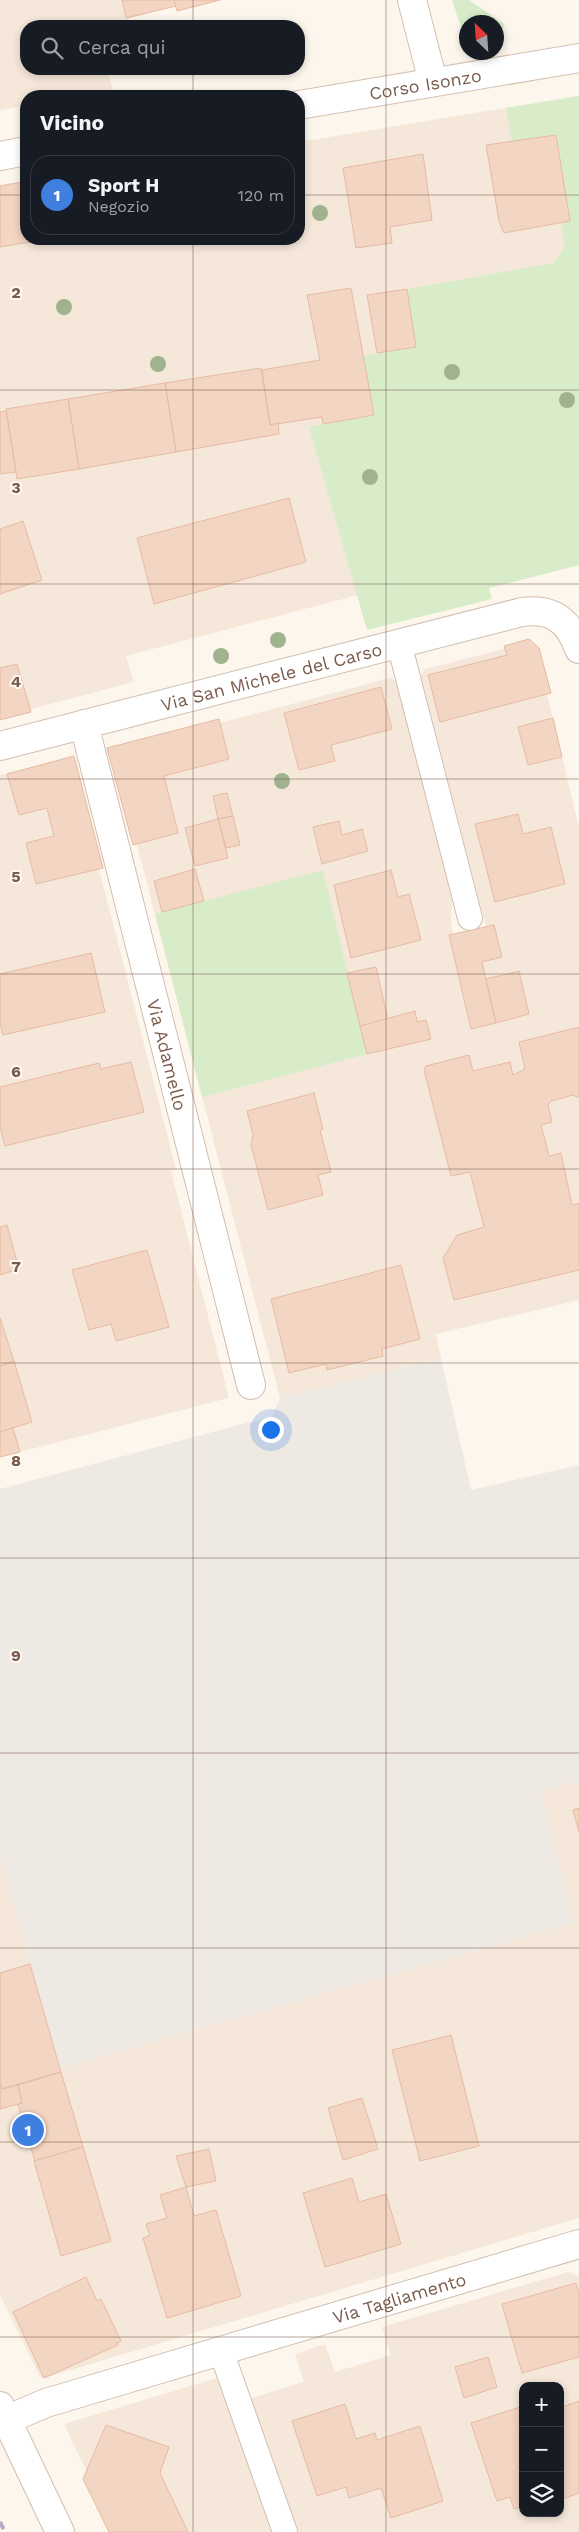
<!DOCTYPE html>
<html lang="it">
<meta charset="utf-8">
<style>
body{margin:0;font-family:"Work Sans",sans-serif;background:#20242c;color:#f1f3f6}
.controls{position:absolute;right:15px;bottom:15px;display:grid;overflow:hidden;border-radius:10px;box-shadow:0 2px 8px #0003}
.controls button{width:45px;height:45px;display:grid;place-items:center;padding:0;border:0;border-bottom:1px solid #363941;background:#171b24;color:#f1f3f6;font:25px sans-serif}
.compass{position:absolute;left:459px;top:15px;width:45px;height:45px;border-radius:50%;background:#171b24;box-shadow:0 2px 8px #0003;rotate:335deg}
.you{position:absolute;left:270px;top:1429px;width:18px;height:18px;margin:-12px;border:4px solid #fff;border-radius:50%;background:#1a73e8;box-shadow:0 0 0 8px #1a73e833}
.badge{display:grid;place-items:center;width:32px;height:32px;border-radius:50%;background:#e76f51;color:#fff;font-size:16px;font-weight:700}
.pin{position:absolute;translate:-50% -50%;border:2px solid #fff;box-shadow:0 1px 5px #0006}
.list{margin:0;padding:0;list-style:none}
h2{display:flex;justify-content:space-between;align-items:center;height:65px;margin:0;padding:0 20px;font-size:21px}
h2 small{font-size:16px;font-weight:400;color:#9ea1a6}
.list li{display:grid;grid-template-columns:32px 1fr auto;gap:15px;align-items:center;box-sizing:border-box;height:80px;margin:0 10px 10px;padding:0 10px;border:1px solid #363941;border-radius:20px}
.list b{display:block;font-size:19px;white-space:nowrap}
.list p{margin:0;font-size:16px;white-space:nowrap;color:#9ea1a6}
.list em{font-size:16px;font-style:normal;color:#9ea1a6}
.icon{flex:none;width:28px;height:28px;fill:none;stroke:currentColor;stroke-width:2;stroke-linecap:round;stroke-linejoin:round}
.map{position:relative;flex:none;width:579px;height:2532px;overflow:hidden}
.search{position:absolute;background:#171b24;box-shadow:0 2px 8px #0003;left:20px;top:20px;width:285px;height:55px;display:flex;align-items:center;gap:12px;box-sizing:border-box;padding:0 18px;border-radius:20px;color:#9ea1a6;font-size:19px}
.panel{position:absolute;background:#171b24;box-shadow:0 2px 8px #0003;left:20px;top:90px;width:285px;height:155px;border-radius:20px}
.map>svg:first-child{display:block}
.residential{fill:#f5e8da;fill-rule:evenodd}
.industrial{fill:#efe9e4}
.green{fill:#d8ecc9}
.building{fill:#f3d5c3;stroke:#e6bba3}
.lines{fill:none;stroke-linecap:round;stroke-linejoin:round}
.lane-casing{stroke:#d1beb0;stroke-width:26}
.street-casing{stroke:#d1beb0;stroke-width:30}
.secondary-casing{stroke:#d6c0b0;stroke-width:30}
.lane{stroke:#fff;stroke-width:24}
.street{stroke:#fff;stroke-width:28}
.secondary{stroke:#fff;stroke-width:28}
.rail{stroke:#b9a8c9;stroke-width:4;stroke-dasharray:8 5;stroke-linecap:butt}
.tree{fill:#a0b28e}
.grid{fill:none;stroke:#7a5c4d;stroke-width:1;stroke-opacity:0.55}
.labels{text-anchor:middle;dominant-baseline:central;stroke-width:4;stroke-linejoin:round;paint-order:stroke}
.street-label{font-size:18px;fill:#7a5c4d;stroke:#fffaf3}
.grid-label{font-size:16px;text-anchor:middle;font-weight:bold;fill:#7a5c4d;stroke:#fffaf3;stroke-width:4;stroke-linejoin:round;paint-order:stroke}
</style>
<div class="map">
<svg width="579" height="2532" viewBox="0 0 579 2532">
<rect width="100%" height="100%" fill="#fdf6ec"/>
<g class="residential">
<polygon points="0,0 220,0 177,11 175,6 103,26 26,26 26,69 108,69 114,96 26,96 26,105 0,110"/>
<polygon points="579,96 579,565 365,620 358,595 126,656 134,682 31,709 31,712 0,720 0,186 26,181 26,239 299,239 299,142"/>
<polygon points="529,639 539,648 551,693 547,694 579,828 579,1300 436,1334 441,1358 280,1398 137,845 133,845 107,748 219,719 220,723 390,678 397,681 452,896 451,924 453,934 486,927 421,676 425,669 504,649 504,646"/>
<polygon points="74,756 103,868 99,869 176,1169 171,1171 229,1398 0,1457 0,775"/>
<polygon points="579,1781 579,2218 44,2378 40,2377 0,2295 0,1858 60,2068 574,1923 541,1791"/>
<path d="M568,2272l11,5v255h-283l-48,-133 56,-17 -9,-28 30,-10 10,28 56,-17 -9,-28zM523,2386h37v127h-37z"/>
<polygon points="217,2378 272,2532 109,2532 83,2479 87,2472 64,2424"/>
</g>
<polygon class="industrial" points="441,1358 471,1490 579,1465 579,1781 541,1791 574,1923 60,2068 0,1858 0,1489 254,1421 271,1419 280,1398"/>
<g class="green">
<polygon points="452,0 469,0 504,24 504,28 497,29 496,22 466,22 466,30 461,27"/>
<polygon points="579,96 579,565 489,588 492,599 367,630 309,427 374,415 363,356 416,347 407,289 554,263 565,246 561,223 569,221 556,135 512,142 506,108"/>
<polygon points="323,870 367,1054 202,1097 155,914"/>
</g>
<g class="building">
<polygon points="122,0 174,0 176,6 126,18"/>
<polygon points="174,0 220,0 177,11"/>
<polygon points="556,135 570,221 504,233 499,221 486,145"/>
<polygon points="423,154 432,220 390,227 392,243 356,248 343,168"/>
<polygon points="26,181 26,239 48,239 0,247 0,186"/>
<polygon points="351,288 374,415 323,424 322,417 270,425 262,370 320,360 307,295"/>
<polygon points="407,289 416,347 377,353 367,295"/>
<polygon points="261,368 270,425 278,423 279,434 176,452 165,383"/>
<polygon points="165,383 176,452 79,469 68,399"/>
<polygon points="68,399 79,469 17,479 6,409"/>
<polygon points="6,411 16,472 0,474 0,412"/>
<polygon points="289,498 306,562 154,604 137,538"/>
<polygon points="23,521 42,580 0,594 0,529"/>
<polygon points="529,639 539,648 551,693 440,722 428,675 507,655 504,646"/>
<polygon points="17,664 31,712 0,720 0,668"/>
<polygon points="381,687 392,729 331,745 335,761 299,770 284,713"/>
<polygon points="553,718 562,757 528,765 518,727"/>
<polygon points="219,719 229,759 164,776 178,833 133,845 107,748"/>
<polygon points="74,756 103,868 36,884 26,843 54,836 47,808 19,815 7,774"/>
<polygon points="227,793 233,816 218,819 213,796"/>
<polygon points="518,814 523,834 551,827 565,884 495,902 475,824"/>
<polygon points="233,816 240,845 226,848 218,819"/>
<polygon points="218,819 228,858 195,866 185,828"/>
<polygon points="339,821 342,835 362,829 368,851 322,864 313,827"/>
<polygon points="195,869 204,901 162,912 154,881"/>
<polygon points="391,870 398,897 409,894 421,940 351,958 334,885"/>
<polygon points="494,925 502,957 482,962 496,1023 471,1029 449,935"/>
<polygon points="91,953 105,1012 3,1035 0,1023 0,974"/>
<polygon points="376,967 388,1020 360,1026 347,973"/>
<polygon points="519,971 529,1014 496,1023 486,979"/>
<polygon points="415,1011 417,1022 426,1020 431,1039 367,1054 360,1026"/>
<polygon points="579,1027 579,1098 573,1095 551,1101 548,1106 552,1122 541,1125 549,1156 561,1153 572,1205 579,1203 579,1270 454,1300 443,1258 457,1235 484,1227 470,1172 451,1176 424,1070 426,1066 469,1055 473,1071 510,1062 513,1075 525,1069 519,1042"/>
<polygon points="131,1062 144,1112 5,1146 0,1127 0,1087 99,1063 101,1069"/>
<polygon points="314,1093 323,1129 320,1130 331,1172 318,1175 323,1195 268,1210 251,1145 253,1134 247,1111"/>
<polygon points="7,1225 19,1269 0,1275 0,1227"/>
<polygon points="147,1250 169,1327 116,1341 111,1324 89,1330 72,1270"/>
<polygon points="401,1265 420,1339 382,1349 383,1356 327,1370 326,1364 289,1373 271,1299"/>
<polygon points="0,1318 14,1361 0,1366"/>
<polygon points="14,1361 32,1422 0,1432 0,1366"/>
<polygon points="13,1428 20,1452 0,1457 0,1432"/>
<polygon points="579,1808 579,1832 573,1810"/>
<polygon points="30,1964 61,2072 2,2089 0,2081 0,1973"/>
<polygon points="451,2035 479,2146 420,2161 392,2050"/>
<polygon points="61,2072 83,2147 35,2161 18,2104 22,2103 18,2085"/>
<polygon points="0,2081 2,2089 18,2085 22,2103 0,2109"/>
<polygon points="362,2098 378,2149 343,2160 328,2108"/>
<polygon points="83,2147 111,2241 61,2256 34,2161"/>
<polygon points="209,2149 216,2181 186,2187 176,2156"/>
<polygon points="352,2178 359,2202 386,2194 401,2244 325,2267 303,2193"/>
<polygon points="186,2187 194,2216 216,2210 241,2296 167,2318 143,2238 150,2235 146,2224 167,2218 160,2195"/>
<polygon points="86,2277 97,2301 101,2299 121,2341 117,2343 118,2345 44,2378 13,2312"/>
<polygon points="576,2283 579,2294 579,2357 522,2373 502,2304"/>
<polygon points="488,2357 497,2387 464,2398 455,2367"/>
<polygon points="579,2401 579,2493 560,2500 560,2408"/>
<polygon points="345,2404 356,2439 375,2433 377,2440 420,2426 443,2501 391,2518 381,2488 349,2498 346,2487 317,2496 292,2421"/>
<polygon points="523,2406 523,2506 514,2509 510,2497 497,2501 471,2423"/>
<polygon points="106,2425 169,2447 160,2473 188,2532 109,2532 83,2479"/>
</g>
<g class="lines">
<defs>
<g id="lane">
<polyline points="399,643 470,918"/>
<polyline points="221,2351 285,2532"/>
</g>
<g id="street">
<path id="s1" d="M84,724l167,661"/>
<path id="s2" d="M0,746l522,-134c30,-4 47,8 57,37"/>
<polyline points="0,2406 60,2532"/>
<path id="s3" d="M6,2420l40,-17 533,-159"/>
</g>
<g id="secondary">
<polyline points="412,0 433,82"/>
<path id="s4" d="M299,105l280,-47"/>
<polyline points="0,156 26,151"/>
</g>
</defs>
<use href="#lane" class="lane-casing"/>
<use href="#street" class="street-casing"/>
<use href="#secondary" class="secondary-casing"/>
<use href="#lane" class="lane"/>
<use href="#street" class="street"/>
<use href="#secondary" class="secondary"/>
<polyline class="rail" points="0,2522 5,2532"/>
</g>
<g class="tree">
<circle cx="320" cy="213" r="8"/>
<circle cx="64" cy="307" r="8"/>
<circle cx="158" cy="364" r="8"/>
<circle cx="452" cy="372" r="8"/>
<circle cx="567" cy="400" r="8"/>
<circle cx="370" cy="477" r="8"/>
<circle cx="278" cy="640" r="8"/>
<circle cx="221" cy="656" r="8"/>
<circle cx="282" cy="781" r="8"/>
</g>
<path class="grid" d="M193,0v26M386,0v2532M193,69v27M0,195h26M299,195h280M193,239v2293M0,390h579M0,584h579M0,779h579M0,974h579M0,1169h579M0,1363h579M0,1558h579M0,1753h579M0,1948h579M0,2142h579M0,2337h579"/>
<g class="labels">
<g class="street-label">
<text stroke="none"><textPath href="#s4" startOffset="128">Corso Isonzo</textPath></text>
<text stroke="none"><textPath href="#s2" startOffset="280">Via San Michele del Carso</textPath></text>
<text stroke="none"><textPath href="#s1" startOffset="341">Via Adamello</textPath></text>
<text stroke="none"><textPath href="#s3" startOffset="412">Via Tagliamento</textPath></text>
</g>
</g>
<g class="grid-label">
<text x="16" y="298">2</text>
<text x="16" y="493">3</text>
<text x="16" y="687">4</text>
<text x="16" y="882">5</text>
<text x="16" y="1077">6</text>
<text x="16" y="1272">7</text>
<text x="16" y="1466">8</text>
<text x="16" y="1661">9</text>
</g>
</svg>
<div class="controls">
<button>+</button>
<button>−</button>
<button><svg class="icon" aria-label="layers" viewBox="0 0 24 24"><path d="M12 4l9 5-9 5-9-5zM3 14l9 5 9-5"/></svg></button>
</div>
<svg class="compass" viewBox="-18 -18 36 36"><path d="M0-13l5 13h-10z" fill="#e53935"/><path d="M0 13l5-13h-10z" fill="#9ea1a6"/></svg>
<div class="you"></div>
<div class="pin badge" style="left:28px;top:2130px;background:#3f7fe0">1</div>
<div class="search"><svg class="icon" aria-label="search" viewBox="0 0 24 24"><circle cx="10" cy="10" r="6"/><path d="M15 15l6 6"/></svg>Cerca qui</div>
<section class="panel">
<h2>Vicino<small></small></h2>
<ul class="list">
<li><span class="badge" style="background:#3f7fe0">1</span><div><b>Sport H</b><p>Negozio</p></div><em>120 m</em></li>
</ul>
</section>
</div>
